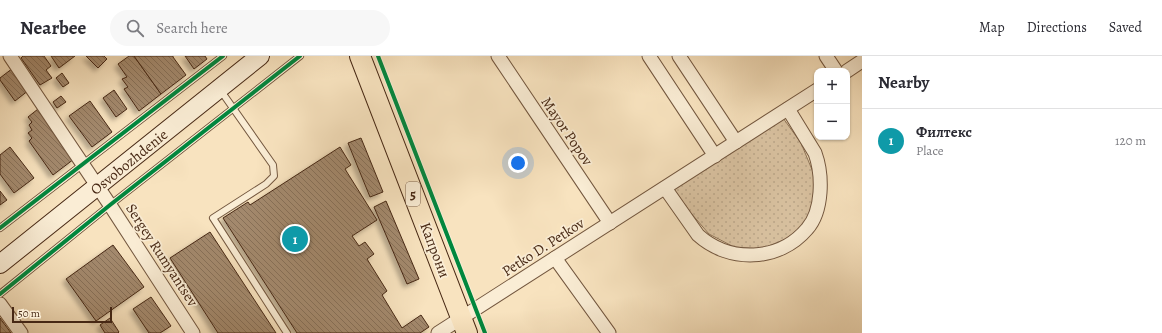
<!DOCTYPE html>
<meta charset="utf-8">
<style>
body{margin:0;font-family:Alegreya,serif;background:#f7f7f7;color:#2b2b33}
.controls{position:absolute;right:12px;top:12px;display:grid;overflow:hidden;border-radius:8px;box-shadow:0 1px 3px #0004}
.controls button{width:36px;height:36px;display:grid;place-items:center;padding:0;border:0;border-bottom:1px solid #e1e1e2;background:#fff;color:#2b2b33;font:20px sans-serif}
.scale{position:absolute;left:12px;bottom:10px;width:100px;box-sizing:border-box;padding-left:4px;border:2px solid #472814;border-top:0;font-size:11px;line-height:14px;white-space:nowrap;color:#472814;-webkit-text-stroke:3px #faedd5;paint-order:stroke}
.you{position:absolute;left:518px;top:107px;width:14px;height:14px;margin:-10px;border:3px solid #fff;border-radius:50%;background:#1a73e8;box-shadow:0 0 0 6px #1a73e833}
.badge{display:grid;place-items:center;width:26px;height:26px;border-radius:50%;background:#0f766e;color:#fff;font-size:13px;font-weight:700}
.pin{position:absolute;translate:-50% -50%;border:2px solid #fff;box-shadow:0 1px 4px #0006}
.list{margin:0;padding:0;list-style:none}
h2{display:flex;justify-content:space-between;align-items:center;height:52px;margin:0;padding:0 16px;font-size:17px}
h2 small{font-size:13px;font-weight:400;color:#7c7c81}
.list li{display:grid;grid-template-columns:26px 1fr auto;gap:12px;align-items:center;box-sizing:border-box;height:64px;padding:0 16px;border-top:1px solid #e1e1e2}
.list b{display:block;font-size:15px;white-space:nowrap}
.list p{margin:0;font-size:13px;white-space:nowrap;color:#7c7c81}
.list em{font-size:13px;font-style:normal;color:#7c7c81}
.icon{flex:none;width:22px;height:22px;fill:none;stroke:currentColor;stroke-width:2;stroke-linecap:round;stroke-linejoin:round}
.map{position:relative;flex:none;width:862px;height:277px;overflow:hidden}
header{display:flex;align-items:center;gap:24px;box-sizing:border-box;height:56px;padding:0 20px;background:#fff;border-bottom:1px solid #e1e1e2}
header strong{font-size:19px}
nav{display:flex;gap:22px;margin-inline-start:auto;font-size:14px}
.search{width:280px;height:36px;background:#f7f7f7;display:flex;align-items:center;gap:10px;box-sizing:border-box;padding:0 14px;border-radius:22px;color:#7c7c81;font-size:15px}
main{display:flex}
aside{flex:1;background:#fff}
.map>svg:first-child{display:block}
.park{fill:url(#park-dots);stroke:#90765b}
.building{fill:url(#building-back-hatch);stroke:#472814;filter:url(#shadow)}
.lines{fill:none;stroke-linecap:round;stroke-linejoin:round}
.service-casing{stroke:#73573f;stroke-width:8}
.minor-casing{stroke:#73573f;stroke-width:15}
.secondary-casing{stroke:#472814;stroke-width:20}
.primary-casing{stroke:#472814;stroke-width:22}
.service{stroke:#faedd5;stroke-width:6}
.minor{stroke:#faedd5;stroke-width:13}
.secondary{stroke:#faedd5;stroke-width:18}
.primary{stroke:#f8e3bf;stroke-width:20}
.cycleway-casing{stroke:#faedd5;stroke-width:6}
.cycleway{stroke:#00873e;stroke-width:4}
.labels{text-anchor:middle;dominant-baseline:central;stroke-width:3.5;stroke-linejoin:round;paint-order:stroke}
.shield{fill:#faedd5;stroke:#7d634e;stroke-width:1}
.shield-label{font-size:14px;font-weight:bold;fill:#472814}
.street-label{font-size:15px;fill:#472814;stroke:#faedd5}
</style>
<header>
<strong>Nearbee</strong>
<div class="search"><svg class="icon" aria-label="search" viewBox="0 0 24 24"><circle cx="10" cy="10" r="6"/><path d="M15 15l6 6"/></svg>Search here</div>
<nav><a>Map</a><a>Directions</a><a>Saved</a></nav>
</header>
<main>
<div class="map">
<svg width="862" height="277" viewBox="0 0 862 277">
<defs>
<pattern id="park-dots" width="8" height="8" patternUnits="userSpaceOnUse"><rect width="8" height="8" fill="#dac3a2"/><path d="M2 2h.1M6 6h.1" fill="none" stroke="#bca88b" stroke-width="1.8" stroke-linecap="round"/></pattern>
<pattern id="building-back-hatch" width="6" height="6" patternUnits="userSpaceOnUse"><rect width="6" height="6" fill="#a3896d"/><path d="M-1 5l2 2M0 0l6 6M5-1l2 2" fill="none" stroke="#877058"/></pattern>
<filter id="shadow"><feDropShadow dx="-3.5" dy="3.5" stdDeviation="2" flood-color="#0004"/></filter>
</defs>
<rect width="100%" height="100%" fill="#f8e3bf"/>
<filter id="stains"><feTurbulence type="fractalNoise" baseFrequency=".005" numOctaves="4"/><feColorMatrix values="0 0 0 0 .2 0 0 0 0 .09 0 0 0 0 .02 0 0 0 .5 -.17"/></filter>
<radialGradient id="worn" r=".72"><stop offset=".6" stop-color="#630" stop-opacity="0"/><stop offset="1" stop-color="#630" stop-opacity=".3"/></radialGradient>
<polygon class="park" points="783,62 801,87 815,121 815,143 807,166 786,183 761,193 734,191 709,178 690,156 673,132"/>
<g class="building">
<polygon points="23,0 44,0 51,10 46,14 52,22 40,29 21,2"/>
<polygon points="51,0 75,0 59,12"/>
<polygon points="86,0 104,0 107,3 98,12"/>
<polygon points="129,0 134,0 161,38 139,55 124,33 128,31 122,23 127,21 118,8"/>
<polygon points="134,0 173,0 173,1 186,19 161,38"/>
<polygon points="185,0 205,0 207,3 194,13"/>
<polygon points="13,12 29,34 15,45 0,24 0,22"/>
<polygon points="62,17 69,27 63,31 56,22"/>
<polygon points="114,34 127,53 116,61 103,42"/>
<polygon points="61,40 66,46 57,52 53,46"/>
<polygon points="90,45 112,76 92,91 69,60"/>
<polygon points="38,53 74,103 53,119 29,85 32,82 28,77 32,74 29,69 32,66 28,61"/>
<polygon points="361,82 383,136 370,141 348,87"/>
<polygon points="10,91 34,122 14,137 0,118 0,99"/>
<polygon points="340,91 351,109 345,113 377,164 352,180 359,190 365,186 374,198 367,203 387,235 382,239 402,272 421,259 429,271 420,277 297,277 223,162 248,146 250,149"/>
<polygon points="0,135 7,144 0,149"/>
<polygon points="386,145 419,223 407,228 374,151"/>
<polygon points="210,176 276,277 218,277 170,202"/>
<polygon points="113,189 144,231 96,265 66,223"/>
<polygon points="151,241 171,270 160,277 149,277 133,253"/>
<polygon points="0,262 11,277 0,277"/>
<polygon points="110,262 119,276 118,277 105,277 100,269"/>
</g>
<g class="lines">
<defs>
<g id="service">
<polyline points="221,35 273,109 274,120 266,128 213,162 287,277"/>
<polyline points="0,172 223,0"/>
<polyline points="0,238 110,149 300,0"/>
</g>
<g id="minor">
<polyline points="10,0 110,149 193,277"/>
<polyline points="498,0 610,167"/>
<polyline points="649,0 715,100"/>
<polyline points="679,0 736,86"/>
<polyline points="826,0 836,15"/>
<polyline points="847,15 862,5"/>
<path d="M665,132l33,47c31,28 81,27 109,-6 16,-18 16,-54 8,-76l-27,-44"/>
<polyline points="555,202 609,277"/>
<polyline points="0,248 21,277"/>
<polyline points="438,277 817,34"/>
</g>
<polyline id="secondary" points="0,208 260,0"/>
<polyline id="primary" points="360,0 467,277"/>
</defs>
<use href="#service" class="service-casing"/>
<use href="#minor" class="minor-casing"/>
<use href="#secondary" class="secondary-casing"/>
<use href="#primary" class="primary-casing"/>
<use href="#service" class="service"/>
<use href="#minor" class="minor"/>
<use href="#secondary" class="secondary"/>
<use href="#primary" class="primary"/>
<defs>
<g id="cycleway">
<polyline points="378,0 485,277"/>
<polyline points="0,172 223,0"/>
<polyline points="0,238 110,149 300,0"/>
</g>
</defs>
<use href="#cycleway" class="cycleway-casing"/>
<use href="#cycleway" class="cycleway"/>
</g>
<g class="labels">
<rect class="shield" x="406" y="126" width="14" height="24" rx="3"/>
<g class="shield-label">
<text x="413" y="138">5</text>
</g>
<g class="street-label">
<text transform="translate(567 75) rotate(56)">Mayor Popov</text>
<text transform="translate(129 106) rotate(-39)">Osvobozhdenie</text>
<text transform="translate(543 191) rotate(-33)">Petko D. Petkov</text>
<text transform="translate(435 194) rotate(69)">Капрони</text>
<text transform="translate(162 199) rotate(57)">Sergey Rumyantsev</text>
</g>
</g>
<rect width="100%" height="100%" filter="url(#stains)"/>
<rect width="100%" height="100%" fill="url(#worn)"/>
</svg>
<div class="controls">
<button>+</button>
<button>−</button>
</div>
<div class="scale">50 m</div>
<div class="you"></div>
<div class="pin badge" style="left:295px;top:183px;background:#0f9aa8">1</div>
</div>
<aside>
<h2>Nearby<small></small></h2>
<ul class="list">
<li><span class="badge" style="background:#0f9aa8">1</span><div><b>Филтекс</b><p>Place</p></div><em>120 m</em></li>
</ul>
</aside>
</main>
